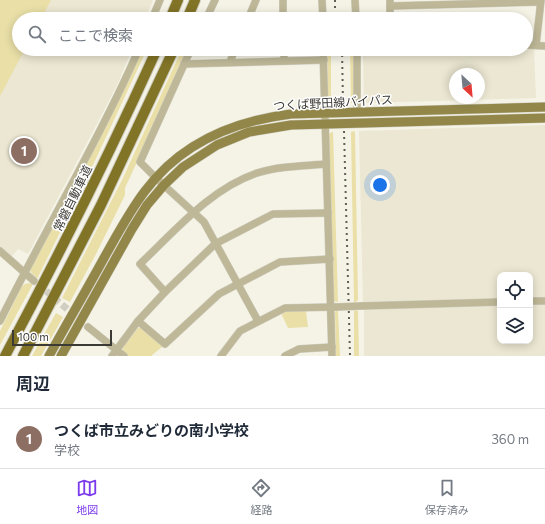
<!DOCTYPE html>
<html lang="ja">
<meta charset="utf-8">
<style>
body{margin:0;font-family:Commissioner,"Noto Sans JP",sans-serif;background:#f6f6f7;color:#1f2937}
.controls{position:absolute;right:12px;bottom:12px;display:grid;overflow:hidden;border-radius:8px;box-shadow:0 2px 10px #0003}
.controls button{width:36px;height:36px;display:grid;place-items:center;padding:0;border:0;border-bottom:1px solid #e0e1e3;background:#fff;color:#1f2937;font:20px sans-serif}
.compass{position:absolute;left:449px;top:68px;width:36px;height:36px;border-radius:50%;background:#fff;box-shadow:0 2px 10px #0003;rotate:154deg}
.scale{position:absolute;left:12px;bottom:10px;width:100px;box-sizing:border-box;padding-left:4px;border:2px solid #3b3a35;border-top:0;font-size:11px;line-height:14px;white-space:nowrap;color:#3b3a35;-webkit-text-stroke:3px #fff;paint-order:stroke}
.you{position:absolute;left:380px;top:185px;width:14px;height:14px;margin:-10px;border:3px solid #fff;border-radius:50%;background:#1a73e8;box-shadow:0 0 0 6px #1a73e833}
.badge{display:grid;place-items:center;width:26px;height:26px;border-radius:50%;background:#7c3aed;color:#fff;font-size:13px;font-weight:700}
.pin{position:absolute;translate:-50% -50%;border:2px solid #fff;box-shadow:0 1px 4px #0006}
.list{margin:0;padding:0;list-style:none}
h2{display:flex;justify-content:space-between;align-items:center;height:52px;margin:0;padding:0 16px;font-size:17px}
h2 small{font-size:13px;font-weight:400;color:#747a83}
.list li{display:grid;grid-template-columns:26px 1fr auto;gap:12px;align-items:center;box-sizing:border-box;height:60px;padding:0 16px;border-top:1px solid #e0e1e3}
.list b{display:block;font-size:15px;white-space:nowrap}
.list p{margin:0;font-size:13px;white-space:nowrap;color:#747a83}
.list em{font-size:13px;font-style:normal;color:#747a83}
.icon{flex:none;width:22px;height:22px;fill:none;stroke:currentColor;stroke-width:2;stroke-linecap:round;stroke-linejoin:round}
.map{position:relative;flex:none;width:545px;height:356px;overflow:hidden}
.search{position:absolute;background:#fff;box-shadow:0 2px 10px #0003;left:12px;right:12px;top:12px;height:44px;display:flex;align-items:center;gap:10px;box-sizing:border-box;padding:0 14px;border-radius:22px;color:#747a83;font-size:15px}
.sheet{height:112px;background:#fff}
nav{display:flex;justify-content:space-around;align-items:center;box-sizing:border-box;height:56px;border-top:1px solid #e0e1e3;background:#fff;font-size:11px;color:#747a83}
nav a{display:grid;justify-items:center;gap:2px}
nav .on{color:#7c3aed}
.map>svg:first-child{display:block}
.built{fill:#ebe7d2;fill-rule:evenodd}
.green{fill:#e9dfa7}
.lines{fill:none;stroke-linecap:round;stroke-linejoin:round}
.minor-tunnel{stroke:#d0cec2;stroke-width:7;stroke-dasharray:7 3.5;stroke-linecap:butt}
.minor-casing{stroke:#d0cec2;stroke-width:8}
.major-casing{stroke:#d0cec2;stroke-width:10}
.highway-casing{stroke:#d0cec2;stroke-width:12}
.minor{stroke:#beb898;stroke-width:7}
.major{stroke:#928749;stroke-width:9}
.highway{stroke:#827427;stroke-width:10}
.rail{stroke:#5f5e57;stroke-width:2;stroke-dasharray:2 4;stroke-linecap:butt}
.minor-bridge-casing{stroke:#d0cec2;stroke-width:8;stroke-linecap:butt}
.minor-bridge{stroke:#beb898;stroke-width:7}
.labels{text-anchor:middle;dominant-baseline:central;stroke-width:3;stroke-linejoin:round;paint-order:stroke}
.street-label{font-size:12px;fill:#3b3a35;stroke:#fff}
</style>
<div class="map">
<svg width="545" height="356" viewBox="0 0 545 356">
<rect width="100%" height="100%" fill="#f5f3e5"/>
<g class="built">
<polygon points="0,0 153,0 145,19 19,19 19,49 132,49 118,83 99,120 28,254 18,249 11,257 0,247"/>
<path d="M534,48l2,50 -170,5 -2,-3 -1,-45 1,-2zM455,74h24v24h-24z"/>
<polygon points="545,125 545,298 530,298 530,275 500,275 500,299 363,303 359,131"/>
<polygon points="530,304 545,304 545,356 364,356 364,309 500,305 500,341 530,341"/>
</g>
<g class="green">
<polygon points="0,0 51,0 41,19 19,19 19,49 25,49 0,96"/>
<polygon points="143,49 147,49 86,180 37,279 30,271 31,268 109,121"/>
<polygon points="182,49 189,49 125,188 125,195 96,254 70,302 62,298 122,180"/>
<polygon points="327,49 331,49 331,104 328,102"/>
<polygon points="350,49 353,49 354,101 352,103 351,103"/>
<polygon points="354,131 355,133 358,300 356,302 354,302 351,132"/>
<polygon points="332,132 333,132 338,302 334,301 329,134"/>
<polygon points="29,283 33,284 0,345 0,331 22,286 25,284"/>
<polygon points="354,310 358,311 359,356 354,356"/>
<polygon points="285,311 306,311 308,327 288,328 281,313"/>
<polygon points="336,311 338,311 340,356 336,356 335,312"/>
<polygon points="56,313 63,317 41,356 32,356"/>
<polygon points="138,328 141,328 163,346 151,356 129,356 123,351 123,347"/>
</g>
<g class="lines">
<polyline class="minor-tunnel" points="38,284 88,327"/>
<defs>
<g id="minor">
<polyline points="283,0 283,19"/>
<polyline points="322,0 323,19"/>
<polyline points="355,0 356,19"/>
<polyline points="390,0 390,19"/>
<polyline points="390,6 540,2"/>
<polyline points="152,19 160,0"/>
<polyline points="206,19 215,0"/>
<polyline points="248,19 256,0"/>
<polyline points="526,45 545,46"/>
<polyline points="536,45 541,0"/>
<polyline points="191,49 140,162 156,178 204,222 258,321"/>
<polyline points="284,49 284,61"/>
<polyline points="323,49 332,356"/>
<polyline points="357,49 357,111"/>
<polyline points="357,50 403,49"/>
<polyline points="230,62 235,49"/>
<polyline points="184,64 324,60"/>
<polyline points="0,251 34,281"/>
<path d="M165,292l-25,-28c35,-33 70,-75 117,-91 22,-7 46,-7 69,-9"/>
<polyline points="530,301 545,301"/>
<polyline points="361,306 500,302"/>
<path d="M0,321c45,-91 98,-179 139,-272"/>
<polyline points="138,321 165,344 219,294 280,262 330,259"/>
<polyline points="88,327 124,356"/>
<polyline points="112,356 138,321 165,292 215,244 273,214 328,213"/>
<polyline points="221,356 240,331 285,308 335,307"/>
<polyline points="285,356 299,349 332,347"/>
</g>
<g id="major">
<path d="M49,356c18,-33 37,-65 55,-98 13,-23 25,-46 41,-67 36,-48 89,-70 146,-77l254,-7"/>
<polyline points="61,356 132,229 147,205 164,185 183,167 217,145 249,132 291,125 545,118"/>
</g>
<g id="highway">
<polyline points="170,19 178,0"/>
<polyline points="187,19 195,0"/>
<path d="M5,356c54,-101 105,-203 152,-307"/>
<polyline points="23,356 101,205 174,49"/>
</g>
</defs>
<use href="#minor" class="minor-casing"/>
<use href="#major" class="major-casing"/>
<use href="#highway" class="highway-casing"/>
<use href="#minor" class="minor"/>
<use href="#major" class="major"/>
<use href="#highway" class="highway"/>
<g class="rail">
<polyline points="335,0 335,19"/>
<polyline points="342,49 343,103"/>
<polyline points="344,131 350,356"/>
</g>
<defs>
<polyline id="minor-bridge" points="337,307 361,306"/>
</defs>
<use href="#minor-bridge" class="minor-bridge-casing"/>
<use href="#minor-bridge" class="minor-bridge"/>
</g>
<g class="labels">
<g class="street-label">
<text transform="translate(333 102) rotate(-3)">つくば野田線バイパス</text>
<text transform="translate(72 198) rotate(-64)">常磐自動車道</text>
</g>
</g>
</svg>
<div class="controls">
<button><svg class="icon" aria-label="locate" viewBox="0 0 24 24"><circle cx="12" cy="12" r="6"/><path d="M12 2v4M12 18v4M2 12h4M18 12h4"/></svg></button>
<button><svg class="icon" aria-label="layers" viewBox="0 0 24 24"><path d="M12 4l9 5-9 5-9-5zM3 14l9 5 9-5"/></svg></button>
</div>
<svg class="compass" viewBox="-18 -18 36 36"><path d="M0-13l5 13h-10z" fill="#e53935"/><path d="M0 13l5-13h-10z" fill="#747a83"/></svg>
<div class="scale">100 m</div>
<div class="you"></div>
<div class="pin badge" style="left:24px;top:151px;background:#8d6e63">1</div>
<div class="search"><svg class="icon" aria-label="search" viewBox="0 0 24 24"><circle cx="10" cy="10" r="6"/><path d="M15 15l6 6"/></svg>ここで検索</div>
</div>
<section class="sheet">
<h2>周辺<small></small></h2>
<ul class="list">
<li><span class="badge" style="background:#8d6e63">1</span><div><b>つくば市立みどりの南小学校</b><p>学校</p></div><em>360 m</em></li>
</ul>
</section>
<nav>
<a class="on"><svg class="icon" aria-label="map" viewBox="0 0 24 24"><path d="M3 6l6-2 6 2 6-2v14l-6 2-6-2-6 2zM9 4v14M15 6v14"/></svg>地図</a>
<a><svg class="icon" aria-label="directions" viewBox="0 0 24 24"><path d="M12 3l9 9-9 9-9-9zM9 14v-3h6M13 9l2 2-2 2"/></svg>経路</a>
<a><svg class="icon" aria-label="saved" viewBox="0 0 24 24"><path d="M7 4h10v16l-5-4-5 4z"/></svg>保存済み</a>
</nav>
